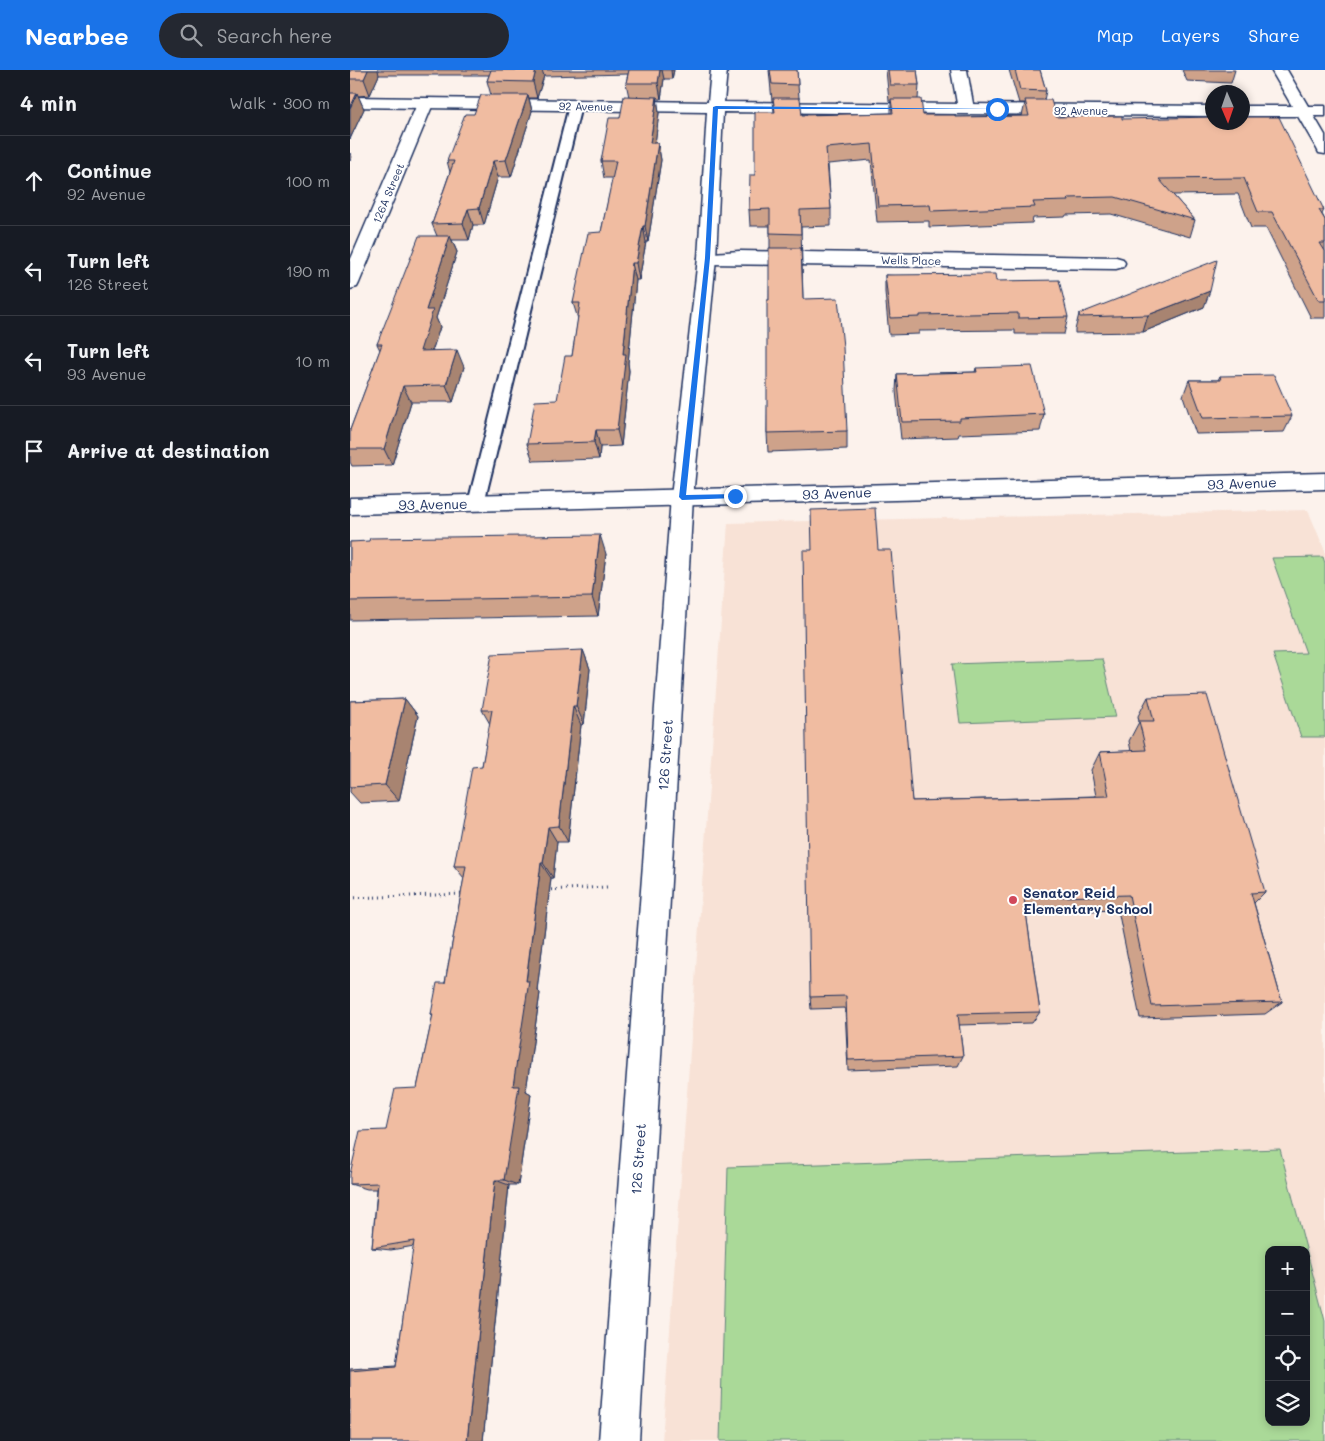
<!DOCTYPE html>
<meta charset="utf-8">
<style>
body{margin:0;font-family:Mali,sans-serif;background:#242831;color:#f1f3f6}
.controls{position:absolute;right:15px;bottom:15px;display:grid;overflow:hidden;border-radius:10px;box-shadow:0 2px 8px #0003}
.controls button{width:45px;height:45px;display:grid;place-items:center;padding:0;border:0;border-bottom:1px solid #363941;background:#171b24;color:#f1f3f6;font:25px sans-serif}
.compass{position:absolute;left:855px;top:15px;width:45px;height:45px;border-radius:50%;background:#171b24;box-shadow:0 2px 8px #0003;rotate:178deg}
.stop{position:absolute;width:15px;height:15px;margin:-11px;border:4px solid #1a73e8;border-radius:50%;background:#fff}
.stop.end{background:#1a73e8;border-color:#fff;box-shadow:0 1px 5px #0008}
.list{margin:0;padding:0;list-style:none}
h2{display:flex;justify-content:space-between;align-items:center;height:65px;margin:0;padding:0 20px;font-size:21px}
h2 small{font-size:16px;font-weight:400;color:#9ea1a6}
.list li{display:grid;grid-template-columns:32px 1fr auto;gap:15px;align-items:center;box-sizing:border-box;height:90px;padding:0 20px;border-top:1px solid #363941}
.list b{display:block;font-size:19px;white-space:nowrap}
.list p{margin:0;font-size:16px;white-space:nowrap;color:#9ea1a6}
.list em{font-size:16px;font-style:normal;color:#9ea1a6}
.icon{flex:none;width:28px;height:28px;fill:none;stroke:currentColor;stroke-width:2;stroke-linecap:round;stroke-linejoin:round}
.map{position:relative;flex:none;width:975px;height:1371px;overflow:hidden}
header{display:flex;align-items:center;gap:30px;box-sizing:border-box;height:70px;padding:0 25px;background:#1a73e8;color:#fff}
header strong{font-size:24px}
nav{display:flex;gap:28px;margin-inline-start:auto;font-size:18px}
.search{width:350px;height:45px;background:#242831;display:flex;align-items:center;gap:12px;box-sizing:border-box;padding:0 18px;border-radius:28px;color:#9ea1a6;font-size:19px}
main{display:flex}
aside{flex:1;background:#171b24}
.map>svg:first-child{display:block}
.built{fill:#f8e2d6;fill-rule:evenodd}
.green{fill:#aad998;stroke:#62847b;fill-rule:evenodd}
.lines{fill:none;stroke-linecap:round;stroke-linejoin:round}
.lane-casing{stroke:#1b2f5e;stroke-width:4}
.street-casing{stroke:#1b2f5e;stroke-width:3}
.secondary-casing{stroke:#1b2f5e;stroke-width:3}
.path{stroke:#1b2f5e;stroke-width:3;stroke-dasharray:1 4;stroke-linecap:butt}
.lane{fill:#fff;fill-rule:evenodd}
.street{fill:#fff;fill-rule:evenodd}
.secondary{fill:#fff;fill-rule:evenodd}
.wall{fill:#cea28a;stroke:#1b2f5e}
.shaded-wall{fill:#a88471;stroke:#1b2f5e}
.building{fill:#f0bca1;stroke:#1b2f5e}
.route{fill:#1a73e8}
.poi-dot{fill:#d1495b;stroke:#fff;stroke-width:2}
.labels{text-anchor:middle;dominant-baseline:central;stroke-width:4;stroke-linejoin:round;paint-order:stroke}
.far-street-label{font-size:11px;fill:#1b2f5e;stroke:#fff}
.street-label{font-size:14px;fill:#1b2f5e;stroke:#fff}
.poi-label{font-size:14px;font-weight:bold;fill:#1b2f5e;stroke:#fff;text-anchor:start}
</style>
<header>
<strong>Nearbee</strong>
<div class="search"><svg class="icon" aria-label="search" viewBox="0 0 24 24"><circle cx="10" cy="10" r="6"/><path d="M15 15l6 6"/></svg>Search here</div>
<nav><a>Map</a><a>Layers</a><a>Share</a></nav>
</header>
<main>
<aside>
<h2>4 min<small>Walk · 300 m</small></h2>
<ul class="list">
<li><svg class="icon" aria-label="ahead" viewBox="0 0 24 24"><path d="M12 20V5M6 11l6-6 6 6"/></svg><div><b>Continue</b><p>92 Avenue</p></div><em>100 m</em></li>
<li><svg class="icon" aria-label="left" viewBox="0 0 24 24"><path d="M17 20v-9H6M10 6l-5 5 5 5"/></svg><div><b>Turn left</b><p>126 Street</p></div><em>190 m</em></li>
<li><svg class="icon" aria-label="left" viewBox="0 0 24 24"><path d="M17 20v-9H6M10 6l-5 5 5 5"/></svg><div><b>Turn left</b><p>93 Avenue</p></div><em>10 m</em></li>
<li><svg class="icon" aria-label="arrive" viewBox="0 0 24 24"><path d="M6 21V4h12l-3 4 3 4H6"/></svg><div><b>Arrive at destination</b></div></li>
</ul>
</aside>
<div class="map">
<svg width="975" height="1371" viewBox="0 0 975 1371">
<rect width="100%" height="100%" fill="#fcf2ec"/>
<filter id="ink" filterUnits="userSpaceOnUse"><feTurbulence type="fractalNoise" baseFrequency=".02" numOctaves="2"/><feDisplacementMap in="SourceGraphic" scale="10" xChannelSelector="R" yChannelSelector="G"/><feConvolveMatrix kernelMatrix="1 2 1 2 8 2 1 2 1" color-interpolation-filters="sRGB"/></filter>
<g filter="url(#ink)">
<path class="built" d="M958,440l17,41v890h-663l66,-918zM919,1180h37v172h-37z"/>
<g class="green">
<polygon points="973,487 975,493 975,667 951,667 923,584 956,583 922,488"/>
<polygon points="752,589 766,647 610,653 602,594"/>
<path d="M930,1079l45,172v120h-605l8,-274zM919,1180h37v172h-37z"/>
</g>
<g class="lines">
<defs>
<polygon id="lane" points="225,33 231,36 134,433 132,437 126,439 120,437 118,433 219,36"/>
<g id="street">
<polygon points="601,0 617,0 624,39 622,42 610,42 608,39"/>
<polygon points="921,0 937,0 975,65 975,84 969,83 967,79"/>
<polygon points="75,29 81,31 83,34 9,213 7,217 0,219 0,191 67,34 69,31"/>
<polygon points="389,181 766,187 773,189 775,193 773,197 766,199 357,194 350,192 348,188 350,184"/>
<polygon points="975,403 975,419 0,444 0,428"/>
</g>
<g id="secondary">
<polygon points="361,0 377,0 374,32 862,36 862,46 373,42 366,188 343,427 289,1371 249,1371 321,427 348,188 357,42 0,37 0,27 358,32"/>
<rect x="892" y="36" width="83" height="10"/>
</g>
</defs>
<use href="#lane" class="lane-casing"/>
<use href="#street" class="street-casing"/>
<use href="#secondary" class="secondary-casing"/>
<g class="path">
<polyline points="196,820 258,817"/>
<polyline points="0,828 115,824"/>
</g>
<use href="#lane" class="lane"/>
<use href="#street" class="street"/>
<use href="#secondary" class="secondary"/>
</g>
<g class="wall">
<polygon points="0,0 324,0 322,9 314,9 311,29 307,29 309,43 305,73 308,73 311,90 298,172 296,172 289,210 286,210 278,293 279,301 271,376 250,377 249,389 183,391 177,374 207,330 222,286 228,249 223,233 251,162 263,108 254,108 251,91 279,27 276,13 278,4 194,6 187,28 179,28 182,41 161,107 148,107 134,155 123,155 119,170 102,170 107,182 86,248 90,257 82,281 114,297 103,332 61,332 42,395 2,396 0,392 0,360 30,280 27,274 87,166 82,154 100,102 97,91 124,44 141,25 137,11 139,5 29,5 20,25 8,26 14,39 0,69"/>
<polygon points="419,0 447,0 448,15 449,28 452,45 541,43 541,31 539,31 536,0 567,0 569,15 568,29 573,45 605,47 672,46 675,33 669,33 659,0 690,0 696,21 694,30 706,47 772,49 974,140 972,144 975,150 975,248 961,248 916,158 901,158 888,124 823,125 845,150 840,167 761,144 716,145 715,147 683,148 682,153 579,157 579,151 527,152 521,90 478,94 481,139 481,156 451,157 453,229 497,361 497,379 418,382 417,363 420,178 420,156 400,156 399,140 405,105 424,42 423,31 422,31"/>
<polygon points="832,0 885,0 881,13 837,11"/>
<polygon points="535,205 646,211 718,247 714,264 665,264 665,260 569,261 569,264 539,265 535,222"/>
<polygon points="854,237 793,262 725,263 725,260 729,244"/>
<polygon points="626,298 694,344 690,361 609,364 608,367 551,369 546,321 547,304 625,302"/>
<polygon points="870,306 942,346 934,362 846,364 833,326 839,310 868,310"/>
<polygon points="0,472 256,484 248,546 0,550"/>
<polygon points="528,480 562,731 746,726 741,700 750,682 781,681 779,671 789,652 788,646 798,627 915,822 904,833 932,932 915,944 790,948 768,840 676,843 690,942 682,953 609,955 613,986 608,996 498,1000 495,938 461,939 460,927"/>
<polygon points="233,580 240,599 234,654 231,655 218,772 207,772 203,808 201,808 187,920 190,923 176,1021 181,1024 168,1115 159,1115 133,1371 0,1371 0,1299 46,1296 64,1176 41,1180 22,1178 27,1119 17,1119 0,1114 36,1060 67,1018 83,945 81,944 95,913 114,808 104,796 132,696 140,654 132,640"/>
<polygon points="55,629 68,646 49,731 10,733 0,722 0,631"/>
</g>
<g class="shaded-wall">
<polygon points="18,0 28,0 29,5 20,25 14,9"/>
<polygon points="186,0 192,0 194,6 187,28 183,12"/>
<polygon points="310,0 312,0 314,9 311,29 308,13"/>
<polygon points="321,0 324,0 322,9"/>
<polygon points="7,23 14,39 0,69 0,38"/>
<polygon points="178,25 182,41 161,107 156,90"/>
<polygon points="307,27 309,43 303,90 300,73"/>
<polygon points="308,73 311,90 298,172 295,156"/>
<polygon points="0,83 2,87 0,91"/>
<polygon points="143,91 148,107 134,155 129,138"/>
<polygon points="118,139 123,155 119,170 113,153"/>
<polygon points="293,156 296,172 289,210 286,193"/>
<polygon points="100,166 107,182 86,248 90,257 77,297 70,281 76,240"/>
<polygon points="282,193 286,210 278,293 279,301 271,376 267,360 273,284"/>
<polygon points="860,221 854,237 793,262 798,245"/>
<polygon points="107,280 114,297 103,332 96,315"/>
<polygon points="53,316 61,332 42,395 34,379"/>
<polygon points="246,360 250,377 249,389 244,372"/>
<polygon points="250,465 256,484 248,546 242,527"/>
<polygon points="233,580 240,599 234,654 226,636"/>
<polygon points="55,629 68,646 49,731 35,715"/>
<polygon points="223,636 231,655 218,772 209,756"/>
<polygon points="198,757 207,772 203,808 193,793"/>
<polygon points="191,793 201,808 187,920 190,923 176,1021 181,1024 168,1115 154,1110 163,1016"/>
<polygon points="145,1110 159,1115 133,1371 117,1371"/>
</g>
<g class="building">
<polygon points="0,0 18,0 14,9 0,9"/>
<polygon points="141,0 186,0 183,12 137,11"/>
<polygon points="279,0 310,0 308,13 276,13"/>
<polygon points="420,0 447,0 448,15 422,14"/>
<polygon points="538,0 567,0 569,15 540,15"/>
<polygon points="665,0 690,0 696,21 670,20"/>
<polygon points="0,23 7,23 0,38"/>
<polygon points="131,25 178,25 156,90 143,91 129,138 118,139 113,153 82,154 104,91 97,91 115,44 124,44"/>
<polygon points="274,26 307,27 300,73 308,73 295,156 293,156 286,193 282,193 273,284 276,284 267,360 246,360 244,372 177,374 185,331 207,330 215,286 222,286 230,233 223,233 238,163 251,162 266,91 251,91 259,48 270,48"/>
<polygon points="423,28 450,28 452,45 543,43 541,29 571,29 573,45 605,45 605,47 679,46 675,30 701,30 706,47 772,46 772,49 862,47 862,52 892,52 892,47 929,47 974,140 969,140 975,150 975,173 970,173 975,181 975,231 969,231 922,142 908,142 894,108 809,109 845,150 765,127 718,128 719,131 683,132 685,137 581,141 580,135 528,136 522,74 476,78 481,139 450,140 451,164 420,163 420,139 399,140 400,105 405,105 405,42 425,42"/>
<polygon points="69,166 100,166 76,240 83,240 70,281 107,280 96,315 53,316 34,379 0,379 0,360 32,274 27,274"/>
<polygon points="419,178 451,178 453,229 488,228 493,277 497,361 417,363 417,230 419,230"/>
<polygon points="867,190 860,221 798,245 730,247 729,244"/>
<polygon points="645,204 646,211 709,210 718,247 668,248 668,243 570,245 570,247 540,248 535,205"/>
<polygon points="682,296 694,344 610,348 610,351 552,352 547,304 627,302 626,298"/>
<polygon points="924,305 942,346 853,348 839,310 871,310 870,306"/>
<polygon points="525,438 528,480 541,480 562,731 759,726 750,682 796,680 789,651 804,651 798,627 857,625 915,822 901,823 932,932 802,936 779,825 674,828 690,942 608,944 613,986 498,990 496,926 460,927 453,480 462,480 461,440"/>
<polygon points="250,465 242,527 0,531 0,472 19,471 20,468"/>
<polygon points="233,580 226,636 223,636 209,756 198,757 193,793 191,793 176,911 179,911 163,1016 169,1016 154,1110 145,1110 117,1371 0,1371 0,1301 46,1297 64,1171 22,1178 28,1113 0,1114 0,1104 10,1061 36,1060 45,1019 67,1018 83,944 81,944 87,913 95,913 116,796 104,796 122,697 132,696 142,640 132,640 142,584"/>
<polygon points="55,629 35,715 0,717 0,631"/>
</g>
</g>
<polygon class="route" points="366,36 649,39 368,39 360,188 336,425 385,424 389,426 385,428 332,430 329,427 355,188 363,37"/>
<circle class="poi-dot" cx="663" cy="830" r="5"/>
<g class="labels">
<g class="far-street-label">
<text transform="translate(236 36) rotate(1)">92 Avenue</text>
<text x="731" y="40">92 Avenue</text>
<text transform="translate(38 123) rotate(-67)">126A Street</text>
<text transform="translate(561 190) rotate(1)">Wells Place</text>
</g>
<g class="street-label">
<text transform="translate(892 413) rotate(-2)">93 Avenue</text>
<text transform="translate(487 423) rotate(-2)">93 Avenue</text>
<text transform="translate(83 434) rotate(-1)">93 Avenue</text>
<text transform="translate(315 685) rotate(-86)">126 Street</text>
<text transform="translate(288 1089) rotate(-86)">126 Street</text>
</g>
<g class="poi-label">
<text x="673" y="822">Senator Reid<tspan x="673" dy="16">Elementary School</tspan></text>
</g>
</g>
</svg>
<div class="controls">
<button>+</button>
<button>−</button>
<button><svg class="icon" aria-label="locate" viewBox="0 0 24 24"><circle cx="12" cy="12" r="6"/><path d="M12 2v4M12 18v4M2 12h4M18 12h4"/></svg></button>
<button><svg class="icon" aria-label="layers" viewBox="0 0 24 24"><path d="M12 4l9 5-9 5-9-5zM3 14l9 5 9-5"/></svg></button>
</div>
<svg class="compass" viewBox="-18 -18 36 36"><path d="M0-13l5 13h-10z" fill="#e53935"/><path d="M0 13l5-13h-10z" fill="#9ea1a6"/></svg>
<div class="stop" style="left:647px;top:39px"></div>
<div class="stop end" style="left:385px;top:426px"></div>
</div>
</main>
